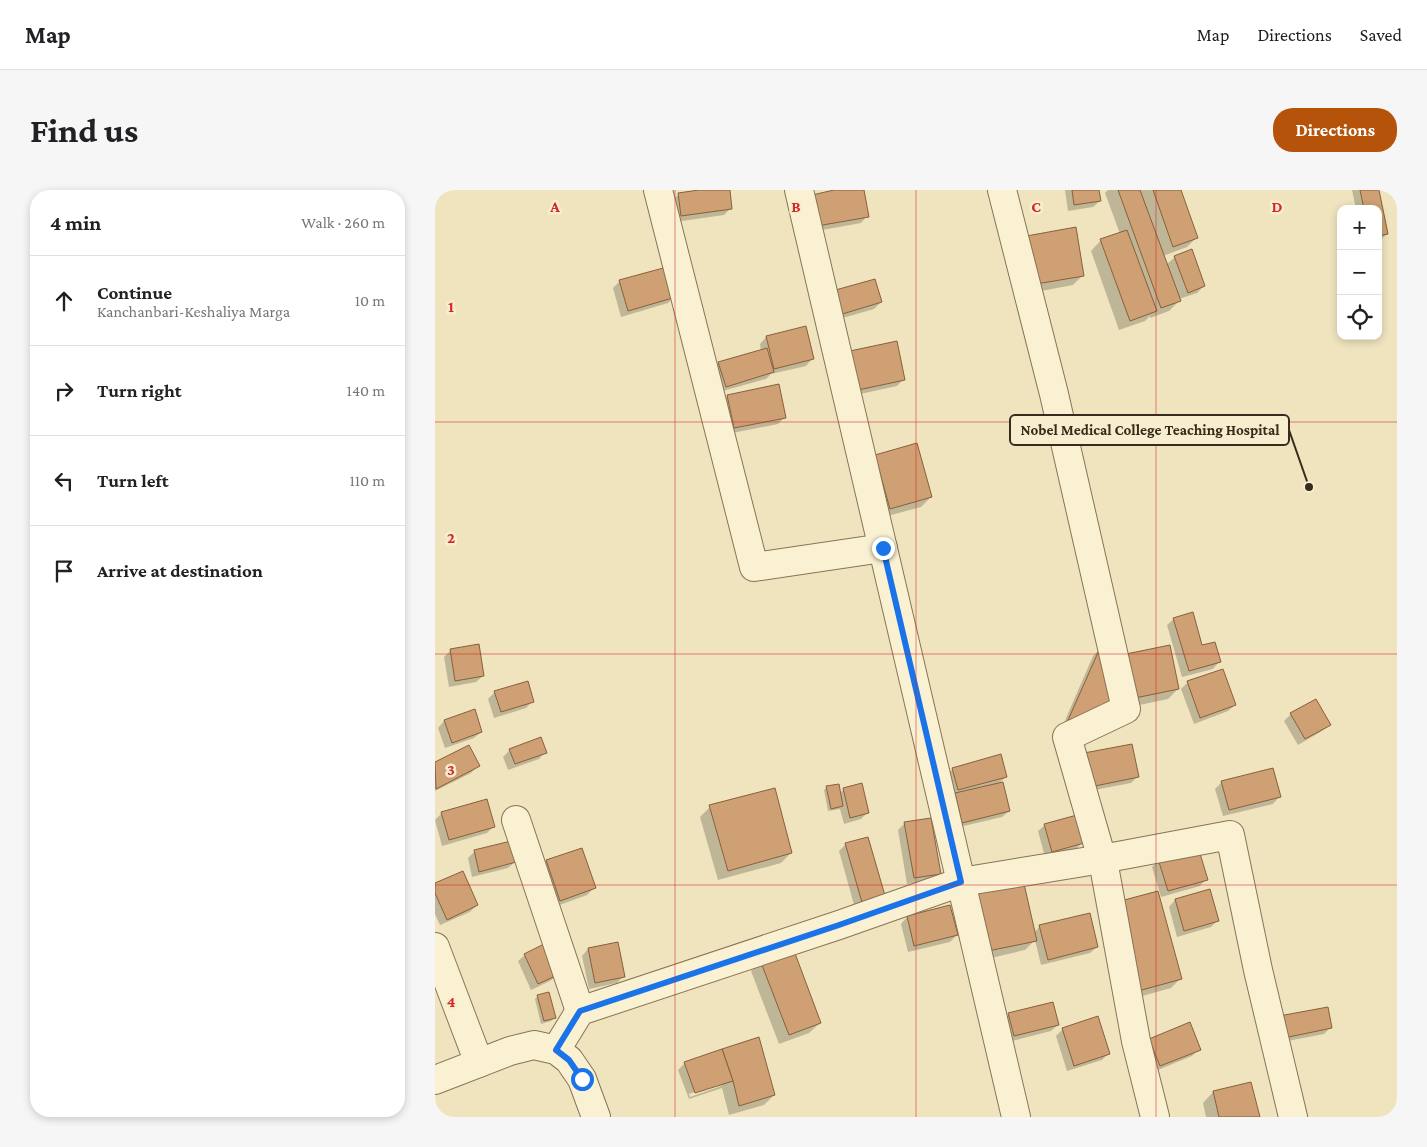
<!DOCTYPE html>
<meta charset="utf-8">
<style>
body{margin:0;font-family:"Crimson Pro",serif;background:#f6f6f6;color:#202124}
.controls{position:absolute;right:15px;top:15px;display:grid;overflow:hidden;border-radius:10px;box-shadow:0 2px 8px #0003}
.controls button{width:45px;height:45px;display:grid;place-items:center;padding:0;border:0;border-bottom:1px solid #e0e0e0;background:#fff;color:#202124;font:25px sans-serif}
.stop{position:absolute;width:15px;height:15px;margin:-11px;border:4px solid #1a73e8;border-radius:50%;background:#fff}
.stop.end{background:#1a73e8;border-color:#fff;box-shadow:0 1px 5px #0008}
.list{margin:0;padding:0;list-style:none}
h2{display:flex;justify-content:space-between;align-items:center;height:65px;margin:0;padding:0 20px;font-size:21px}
h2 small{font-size:16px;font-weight:400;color:#757577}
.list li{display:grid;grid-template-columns:32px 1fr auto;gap:15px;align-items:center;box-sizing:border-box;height:90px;padding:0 20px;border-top:1px solid #e0e0e0}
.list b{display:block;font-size:19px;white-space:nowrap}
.list p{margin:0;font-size:16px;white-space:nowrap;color:#757577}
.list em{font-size:16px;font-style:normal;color:#757577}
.icon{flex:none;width:28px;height:28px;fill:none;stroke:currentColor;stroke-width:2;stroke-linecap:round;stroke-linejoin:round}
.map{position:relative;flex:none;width:962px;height:927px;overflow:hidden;border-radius:20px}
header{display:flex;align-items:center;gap:30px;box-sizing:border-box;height:70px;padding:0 25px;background:#fff;border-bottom:1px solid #e0e0e0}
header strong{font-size:24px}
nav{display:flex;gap:28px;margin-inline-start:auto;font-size:18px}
.intro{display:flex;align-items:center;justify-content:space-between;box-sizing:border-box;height:120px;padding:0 30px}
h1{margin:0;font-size:35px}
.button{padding:12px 22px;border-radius:20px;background:#b45309;color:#fff;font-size:18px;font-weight:700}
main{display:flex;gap:30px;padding:0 30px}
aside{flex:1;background:#fff;border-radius:20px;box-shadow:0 2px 8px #0003}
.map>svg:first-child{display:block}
.shadow{fill:#0003;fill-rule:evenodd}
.building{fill:#cea073;stroke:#87603c}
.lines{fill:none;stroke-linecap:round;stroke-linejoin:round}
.minor-casing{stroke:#877457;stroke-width:30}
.minor{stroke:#f9f1d2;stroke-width:28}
.route{stroke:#1a73e8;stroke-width:6}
.grid{fill:none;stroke:#d62828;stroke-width:1;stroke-opacity:0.55}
.grid-label{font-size:16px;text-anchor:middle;font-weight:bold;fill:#d62828;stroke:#f6eece;stroke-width:5;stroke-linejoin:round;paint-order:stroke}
.leader{fill:none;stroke:#362b1c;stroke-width:2}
.callout-dot{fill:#362b1c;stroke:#f6eece;stroke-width:2}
.callout{fill:#f6eece;stroke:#362b1c;stroke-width:2}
.callout-label{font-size:15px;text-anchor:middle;font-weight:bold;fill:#362b1c}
</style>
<header>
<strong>Map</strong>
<nav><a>Map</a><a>Directions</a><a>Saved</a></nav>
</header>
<div class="intro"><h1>Find us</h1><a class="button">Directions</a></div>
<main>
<aside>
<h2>4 min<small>Walk · 260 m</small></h2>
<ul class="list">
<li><svg class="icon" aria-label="ahead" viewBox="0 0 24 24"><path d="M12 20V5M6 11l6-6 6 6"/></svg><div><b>Continue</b><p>Kanchanbari-Keshaliya Marga</p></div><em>10 m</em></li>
<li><svg class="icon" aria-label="right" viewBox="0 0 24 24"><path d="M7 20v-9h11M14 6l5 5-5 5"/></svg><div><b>Turn right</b></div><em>140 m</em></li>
<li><svg class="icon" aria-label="left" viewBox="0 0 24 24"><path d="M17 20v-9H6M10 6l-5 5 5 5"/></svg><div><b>Turn left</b></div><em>110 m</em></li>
<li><svg class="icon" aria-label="arrive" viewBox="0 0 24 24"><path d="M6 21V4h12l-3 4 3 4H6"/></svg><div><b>Arrive at destination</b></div></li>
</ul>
</aside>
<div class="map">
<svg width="962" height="927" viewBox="0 0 962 927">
<rect width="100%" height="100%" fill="#efe4be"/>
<g class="shadow">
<polygon points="273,0 293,0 296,18 289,25 240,32 237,11 244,4"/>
<polygon points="405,0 428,0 432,26 426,33 376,42"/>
<polygon points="630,0 663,0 665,11 658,17 633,21"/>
<polygon points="673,0 744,0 762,47 752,57 728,66 731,75 740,67 769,96 762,103 744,109 744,111 734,121 715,128 715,126 710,131 684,140 656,61 666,50 685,44 670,3"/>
<polygon points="917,0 942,0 952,44 945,50 943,51 943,19 921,19"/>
<polygon points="577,59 648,85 638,95 585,105"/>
<polygon points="185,91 239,107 233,113 186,127 178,98"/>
<polygon points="398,102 446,112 439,119 397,131"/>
<polygon points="370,138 377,169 371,176 336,184 331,189 284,202 277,180 284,173 326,161 325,154 331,147"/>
<polygon points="461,153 469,189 462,196 416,206"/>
<polygon points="293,206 350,227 343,234 292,244 286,212"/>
<polygon points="441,266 496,307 486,317 445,328"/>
<polygon points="739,429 766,457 784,472 778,479 747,487 732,435"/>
<polygon points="16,460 48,486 41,492 14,497 9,467"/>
<polygon points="664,460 677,520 628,535 658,466"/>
<polygon points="692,466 743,499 733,509 690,518"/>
<polygon points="753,492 800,515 793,521 759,534 746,499"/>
<polygon points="60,502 98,511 91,518 59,528 53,509"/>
<polygon points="39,521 46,542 39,548 10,558 3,538 9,531"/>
<polygon points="856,524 894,535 887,541 863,555 849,531"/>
<polygon points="33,557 43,576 36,583 0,601 0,574"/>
<polygon points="75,560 110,562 104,569 73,580 68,567"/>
<polygon points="642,571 703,586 696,593 649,602"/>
<polygon points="518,579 571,587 563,594 574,621 567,627 520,638 511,585"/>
<polygon points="787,592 844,607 838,614 788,626 780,599"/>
<polygon points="392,597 404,604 409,599 432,623 426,629 409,634 405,619 393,621 389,600"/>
<polygon points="275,617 356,663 346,673 283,690 265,627"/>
<polygon points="6,624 59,636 52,643 7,656 0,630"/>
<polygon points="470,633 504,683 498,690 472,694 463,640"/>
<polygon points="610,635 648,652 641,659 610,667 603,641"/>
<polygon points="411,654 450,709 421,722 404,661"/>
<polygon points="39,662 80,672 73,678 37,687 33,668"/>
<polygon points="724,670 771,689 765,696 726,707 717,677"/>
<polygon points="112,671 159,698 152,705 119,717 105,678"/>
<polygon points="0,695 42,715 35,722 5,735 0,724"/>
<polygon points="774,700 783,730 776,737 742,747 734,717 740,710"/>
<polygon points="529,706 599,743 605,736 662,757 655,763 606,775 600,750 590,760 543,771"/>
<polygon points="515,716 522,745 515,752 473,762 466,734 472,727"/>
<polygon points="669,724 746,788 736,798 693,810"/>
<polygon points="153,759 189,786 182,793 154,799 147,766"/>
<polygon points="90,765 122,785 115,791 96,800 83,771"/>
<polygon points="326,771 385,833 374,843 344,854 316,781"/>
<polygon points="103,806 119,828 116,831 106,834 100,809"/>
<polygon points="574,824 623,835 616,841 573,852 567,831"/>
<polygon points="662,828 674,863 667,870 632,881 621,846 627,840"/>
<polygon points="845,828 896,837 889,844 842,853"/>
<polygon points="754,834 764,859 757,866 718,882 708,857"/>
<path d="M250,873l89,32 -10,10 -35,10 -7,-27 -33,11 -11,-29zM286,893v3l-31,11 -1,-3z"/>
<polygon points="815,894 823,927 771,927 768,913 778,902"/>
</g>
<g class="building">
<polygon points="264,0 295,0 297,19 246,26 243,3"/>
<polygon points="399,0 429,0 434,27 382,36 377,5"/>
<polygon points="637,0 664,0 666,11 639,15"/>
<polygon points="683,0 705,0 746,111 726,118"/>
<polygon points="718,0 746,0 763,48 738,57"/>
<polygon points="925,0 944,0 953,44 943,46 943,19 929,19"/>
<polygon points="641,37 649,86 595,95 586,47"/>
<polygon points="692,40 722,121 695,131 665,49"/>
<polygon points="757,59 770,96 753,103 739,66"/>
<polygon points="232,77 241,107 193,121 184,90"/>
<polygon points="440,89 447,112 404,125 397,101"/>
<polygon points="371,136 379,169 339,179 331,146"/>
<polygon points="462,151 470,190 423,200 415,161"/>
<polygon points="332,158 339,182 291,197 283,172"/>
<polygon points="344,194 351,228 299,238 292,205"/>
<polygon points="482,253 497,307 455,319 440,265"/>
<polygon points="758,422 767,455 780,452 786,472 754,481 738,428"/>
<polygon points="44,454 49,486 20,491 15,459"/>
<polygon points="735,455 744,499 700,508 691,464"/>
<polygon points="665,458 678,520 633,530"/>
<polygon points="788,479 801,515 765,528 752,491"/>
<polygon points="93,491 99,512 66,522 59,501"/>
<polygon points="881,509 896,535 870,549 855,523"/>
<polygon points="40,519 47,542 17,553 9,530"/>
<polygon points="106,547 112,563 80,574 74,559"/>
<polygon points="697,554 704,587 655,597 649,563"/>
<polygon points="34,555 45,576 1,599 0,572"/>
<polygon points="566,564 572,587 523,600 517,578"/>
<polygon points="838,578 846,607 794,620 786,591"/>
<polygon points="568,592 575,621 527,633 520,603"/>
<polygon points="427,593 434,623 415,628 408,598"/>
<polygon points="404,594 408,616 396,619 391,596"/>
<polygon points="340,598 357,663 293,681 274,615"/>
<polygon points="52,609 60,637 14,650 6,622"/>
<polygon points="642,625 649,653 617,662 609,634"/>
<polygon points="496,628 506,684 479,688 469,632"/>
<polygon points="433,647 451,709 428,716 410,653"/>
<polygon points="76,651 81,672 44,682 39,660"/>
<polygon points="763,657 773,690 733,701 723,669"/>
<polygon points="147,658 161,698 125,711 111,670"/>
<polygon points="28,681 43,715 12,730 0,703 0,693"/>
<polygon points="587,685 602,751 553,761 538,695"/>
<polygon points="775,699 784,731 749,741 740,709"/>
<polygon points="723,701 747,789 703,801 678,713"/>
<polygon points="515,715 523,745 479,756 472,726"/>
<polygon points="655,723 663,757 613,770 604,735"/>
<polygon points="183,752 190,787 160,793 153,758"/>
<polygon points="109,754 123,785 103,794 89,764"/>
<polygon points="358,758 386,833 354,845 325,770"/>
<polygon points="114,802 121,828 109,831 102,805"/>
<polygon points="618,812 624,835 579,846 573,823"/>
<polygon points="893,817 897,838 849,848 844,826"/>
<polygon points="663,826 675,864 639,876 627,838"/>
<polygon points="755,832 766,860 725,876 714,849"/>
<polygon points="324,847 340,905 304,916 298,891 287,859"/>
<polygon points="287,859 298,891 260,903 249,872"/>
<polygon points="816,892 825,927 784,927 778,901"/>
</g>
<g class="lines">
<defs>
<g id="minor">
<polyline points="223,0 319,377 448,358"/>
<polyline points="364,0 581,927"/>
<polyline points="567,0 619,204 691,519 632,547 669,676 701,851 720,927"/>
<polyline points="81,630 145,821"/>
<polyline points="0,757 44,873"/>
<polyline points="121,860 145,821 404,735 526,692 667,669 795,645 823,780 858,927"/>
<polyline points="0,890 75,861 99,855 121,860 134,870 147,889 161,927"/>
</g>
</defs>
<use href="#minor" class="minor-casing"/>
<use href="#minor" class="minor"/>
</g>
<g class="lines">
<polyline class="route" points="147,889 134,870 121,860 145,821 404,735 526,692 448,358"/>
</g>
<path class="grid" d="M240,0v927M481,0v927M721,0v927M0,232h962M0,464h962M0,695h962"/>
<g class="grid-label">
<text x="120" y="22">A</text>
<text x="361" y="22">B</text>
<text x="601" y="22">C</text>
<text x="842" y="22">D</text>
<text x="16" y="122">1</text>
<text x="16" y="353">2</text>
<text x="16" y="585">3</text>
<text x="16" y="817">4</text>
</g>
<path class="leader" d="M874 297L854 240"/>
<circle class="callout-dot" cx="874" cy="297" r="5"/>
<rect class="callout" x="575" y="225" width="279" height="30" rx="5"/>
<g class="callout-label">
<text x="715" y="245">Nobel Medical College Teaching Hospital</text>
</g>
</svg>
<div class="controls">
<button>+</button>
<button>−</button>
<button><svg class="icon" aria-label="locate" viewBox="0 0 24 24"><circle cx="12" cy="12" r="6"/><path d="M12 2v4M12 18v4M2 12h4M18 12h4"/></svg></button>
</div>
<div class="stop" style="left:147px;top:889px"></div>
<div class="stop end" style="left:448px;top:358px"></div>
</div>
</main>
